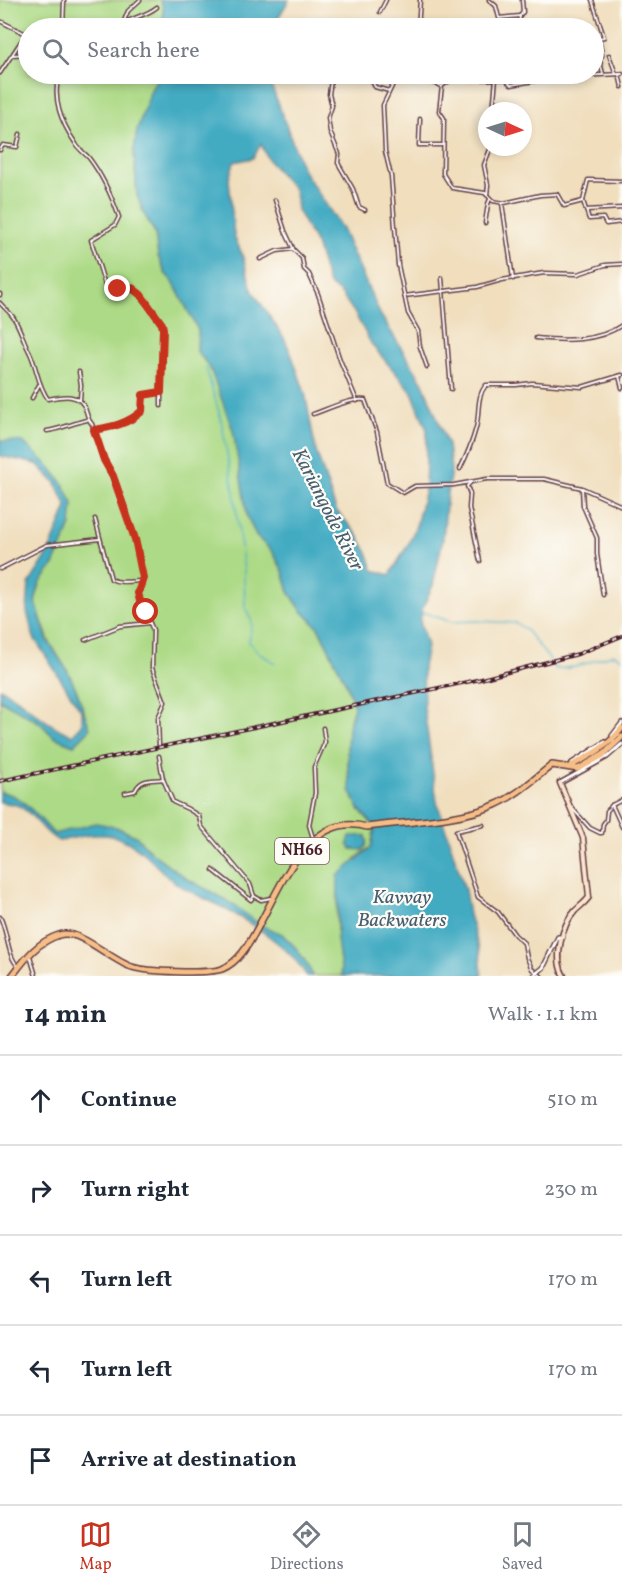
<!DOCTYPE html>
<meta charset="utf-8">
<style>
body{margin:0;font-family:Vollkorn,serif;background:#f2f2f3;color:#1f2937}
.compass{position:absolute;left:478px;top:102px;width:54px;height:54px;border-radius:50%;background:#fff;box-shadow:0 3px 9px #0003;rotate:94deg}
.stop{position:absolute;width:18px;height:18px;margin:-14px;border:4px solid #c8321e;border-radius:50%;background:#fff}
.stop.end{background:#c8321e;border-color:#fff;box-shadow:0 2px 6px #0008}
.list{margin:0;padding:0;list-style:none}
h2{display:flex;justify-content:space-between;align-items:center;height:78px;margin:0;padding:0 24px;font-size:26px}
h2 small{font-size:20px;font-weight:400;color:#747a83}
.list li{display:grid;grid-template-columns:39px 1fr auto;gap:18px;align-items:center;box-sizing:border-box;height:90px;padding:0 24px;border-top:2px solid #e0e1e3}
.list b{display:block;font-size:22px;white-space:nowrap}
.list em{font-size:20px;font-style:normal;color:#747a83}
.icon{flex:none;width:33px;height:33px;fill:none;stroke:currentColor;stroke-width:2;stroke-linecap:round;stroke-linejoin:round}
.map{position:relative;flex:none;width:622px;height:976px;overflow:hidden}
.search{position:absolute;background:#fff;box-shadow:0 3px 9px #0003;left:18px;right:18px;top:18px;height:66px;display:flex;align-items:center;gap:15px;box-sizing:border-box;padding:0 21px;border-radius:33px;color:#747a83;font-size:22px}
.sheet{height:528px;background:#fff}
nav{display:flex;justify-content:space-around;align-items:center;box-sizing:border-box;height:84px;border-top:2px solid #e0e1e3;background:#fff;font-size:16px;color:#747a83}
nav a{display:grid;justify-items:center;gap:3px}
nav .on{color:#c8321e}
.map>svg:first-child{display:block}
.green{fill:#adda86;stroke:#7c7c58;stroke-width:1.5}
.water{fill:#42abc2;stroke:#466576;stroke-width:1.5;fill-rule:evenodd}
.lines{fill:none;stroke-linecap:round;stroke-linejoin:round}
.stream{stroke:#42abc2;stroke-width:1.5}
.minor-casing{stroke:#633c41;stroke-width:5}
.tertiary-casing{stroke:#633c41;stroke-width:6}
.secondary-casing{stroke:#633c41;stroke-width:7}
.trunk-casing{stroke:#633c41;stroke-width:8}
.minor{stroke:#fff;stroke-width:2}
.tertiary{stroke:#fff;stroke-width:3}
.secondary{stroke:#fbe5cf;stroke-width:4}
.trunk{stroke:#f6be87;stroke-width:5}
.rail-casing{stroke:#4a1f2b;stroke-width:4}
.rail{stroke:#fdfcf7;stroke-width:1.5;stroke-dasharray:4.5;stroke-linecap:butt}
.route{stroke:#c8321e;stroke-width:8}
.labels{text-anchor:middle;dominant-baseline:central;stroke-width:4.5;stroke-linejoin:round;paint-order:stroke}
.shield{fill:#fdfcf7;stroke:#806168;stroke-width:1.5}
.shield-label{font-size:16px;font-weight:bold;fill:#4a1f2b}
.water-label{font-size:20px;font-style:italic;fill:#465e6f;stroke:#fdfcf7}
</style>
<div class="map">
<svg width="622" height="976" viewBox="0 0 622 976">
<rect width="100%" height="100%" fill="#fdfcf7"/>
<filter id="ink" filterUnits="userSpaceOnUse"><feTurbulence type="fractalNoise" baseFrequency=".0167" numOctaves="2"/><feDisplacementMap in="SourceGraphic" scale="12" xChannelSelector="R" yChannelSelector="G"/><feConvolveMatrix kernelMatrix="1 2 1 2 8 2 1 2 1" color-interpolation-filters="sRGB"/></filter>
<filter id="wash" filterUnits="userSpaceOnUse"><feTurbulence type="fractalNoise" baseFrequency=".008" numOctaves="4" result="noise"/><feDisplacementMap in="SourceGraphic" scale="24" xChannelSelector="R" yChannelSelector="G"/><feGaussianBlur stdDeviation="1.35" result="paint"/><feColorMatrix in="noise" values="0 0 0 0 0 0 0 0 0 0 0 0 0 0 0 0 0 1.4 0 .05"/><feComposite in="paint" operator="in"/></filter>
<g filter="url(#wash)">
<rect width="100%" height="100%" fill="#f0debd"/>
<path class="green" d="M0,0h160l3,7v21h-135v46h131l-8,16 -14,41 -3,20 3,44 7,19 11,19 3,23 7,16 8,10 25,48 -1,21 13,17 16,41 7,21 12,65 11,41 16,15 11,20 6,21 13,19 16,16 29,58 7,22 -6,20v42l2,21 9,19 16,18 -4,20c-6,4 -14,9 -18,15 -24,36 -16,74 -11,114h-30l-3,-9 -27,-33 -20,-8 -36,-26 -39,-21 -36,-27 -15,-16 -20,-9 -41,3 -21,4c-15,-15 -31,-39 -54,-42v-92l39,22 15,15 20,8 16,-16 -14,-40 -9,-19 -18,-29 -14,-40 5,-18 14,-18 17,-40 -7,-40 -41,-43 -23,-1z"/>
<g class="water">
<polygon points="160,0 289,0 272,28 163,28 163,7"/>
<path d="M159,74h113l-1,11 32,85 38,57 39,87 43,69 25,62 3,25 -4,24 -4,44 -10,47 -11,24 -2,13 7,24 -4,21 1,41 13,94 28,88 4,25 11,37 2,24h-140l-5,-36 1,-64 33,-29 4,-20 -16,-18 -9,-19 -3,-42 1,-21 6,-20 -7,-22 -29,-58 -16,-16 -13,-19 -6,-21 -11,-20 -16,-15 -9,-20 -14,-86 -23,-62 -13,-17 1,-21 -25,-48 -8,-9 -7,-17 -3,-23 -11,-19 -7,-19 -3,-44 3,-21 14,-40zM261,144l8,17 26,30 2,19 19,34 12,39 14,12 12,17 18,33 40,47 15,38 -2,59 -9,37 -7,17 -19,32 -17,-5 -6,-19 -10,-17 -21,-24 -20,-59 -11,-58 -13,-37 -8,-18 -32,-48 -10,-36 -8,-18 -5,-57 5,-17 19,-4z"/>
<path d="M0,441l23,1 27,25 14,18 9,19 -2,21 -17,40 -14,18 -5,18 13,40 19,29 9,19 14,40 -16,16 -20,-8 -15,-15 -39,-22v-12c28,15 41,35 72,47l10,-10v-13l-48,-74 -7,-26 2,-28 19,-30 19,-47 -11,-24 -19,-19 -37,-8z"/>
<path d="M0,792c23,2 39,27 54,42l42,-11 20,4 20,9 15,16 36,27 39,21 36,26 20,8 15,15 12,18 3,9h-5c-18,-31 -55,-52 -85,-69 -15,-8 -32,-14 -46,-24 -21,-15 -31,-35 -57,-45 -19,-7 -41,-1 -60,3 -17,-8 -23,-27 -40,-35 -5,-3 -13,-2 -19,-4z"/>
<path d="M350,836h16c2,5 1,10 -3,14l-12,-1 -3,-5z"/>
</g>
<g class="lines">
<g class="stream">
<polyline points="208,364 206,368 221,419 234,493 244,571 245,607 252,622 249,642 259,653 275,663"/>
<polyline points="420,614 426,613 451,622 477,621 516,623 526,630 550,660"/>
<polyline points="552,663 552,664"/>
<polyline points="554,667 556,669 575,667 614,654 622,659"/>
</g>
</g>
</g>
<g filter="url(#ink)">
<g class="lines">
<defs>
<g id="minor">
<polyline points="489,0 496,6 499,18 520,16"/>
<polyline points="592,0 604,37 599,38 602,56 599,57 603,74"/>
<polyline points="380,12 386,0"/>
<polyline points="0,21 28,35"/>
<polyline points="124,21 128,11 140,0"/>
<polyline points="63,28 64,0"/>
<path d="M118,28c11,-11 27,-11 39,-21"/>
<polyline points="418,28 420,0"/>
<polyline points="518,28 520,16 523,12 522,0"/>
<polyline points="13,55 28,54"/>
<polyline points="609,55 616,74"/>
<polyline points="0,73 26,34"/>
<path d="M59,74c-7,26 2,48 17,70 3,6 9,9 13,14 13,17 23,39 30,59l-4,8 -24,15 14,45 5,6 23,-3 8,7 21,29 1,5 -2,63 -18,3 -1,16c-14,12 -30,16 -48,19"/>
<polyline points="332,74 329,94 332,106 328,118 330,132 339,154 338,163 353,189 359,207 365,210"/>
<polyline points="369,74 375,87 389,91"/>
<polyline points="398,74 383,105 385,151 391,176 398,265 408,313 418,331 420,347 427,367"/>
<polyline points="405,74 442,86 451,80 508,79 508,82 511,85 545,79 568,80 578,76 622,74"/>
<polyline points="619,74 622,87"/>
<polyline points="442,86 439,111 444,118 443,174 452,188 485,193 493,201 504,203 540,195 557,194 564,206 583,201 589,219 603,218 606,224 622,222"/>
<polyline points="493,111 496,78"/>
<polyline points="420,119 419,145 442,145"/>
<polyline points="0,150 3,145 17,147 20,134"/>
<polyline points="487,195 488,185 484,165 491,147"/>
<polyline points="275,200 285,231 293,248"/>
<polyline points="583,201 588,180 622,181"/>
<polyline points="502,203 513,279"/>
<polyline points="586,210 622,208"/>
<polyline points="485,223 488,204 490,199"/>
<polyline points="260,259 277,251 293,249 302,258 304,269 309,274 318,294 340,360 357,401"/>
<polyline points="442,278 451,389"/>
<polyline points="0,294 0,295"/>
<polyline points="404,296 477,287 502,280 544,273 578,274 605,265 622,264"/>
<path d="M0,303c4,5 9,8 13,14 7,10 10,23 16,34 8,15 8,33 19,48 14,-3 33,-7 38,12 2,6 2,9 6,13l12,36 9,16 22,63 8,39 -5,15 2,8 13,29 -1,38 13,34 -7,16 1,28"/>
<path d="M536,338c28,3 62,4 86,-13"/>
<polyline points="79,372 81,385 80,400"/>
<polyline points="619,376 622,388"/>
<polyline points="161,394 161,406"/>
<polyline points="32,398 39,385"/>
<path d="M313,414c15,-5 37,-16 52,-14l12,32 10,51 16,10 12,-7 39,-1 33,-6h57l38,9 40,18"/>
<path d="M47,431c14,-2 26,-8 40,-11"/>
<path d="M460,469c7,-14 12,-26 16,-41 4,-15 0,-31 10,-43h30l16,-2 50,4 40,-12"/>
<polyline points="471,482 467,486 470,494 469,508 480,561"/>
<polyline points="582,488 583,506 597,538 597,554 603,595"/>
<path d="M95,519l16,60c8,5 20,2 30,2"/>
<polyline points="0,569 47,545 100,539"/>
<polyline points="85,640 120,626 150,623"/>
<polyline points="159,756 163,779 173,802 188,809 199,816 201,826 250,884 254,896 261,900 271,898"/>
<path d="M125,793l10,-2c6,-13 15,-10 28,-12"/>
<polyline points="612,805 622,800"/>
<polyline points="571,807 590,828 600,833 602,833 603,824 606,820 607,811 612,805 622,827"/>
<polyline points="483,825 456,831 478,897 498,912 515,935 524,943 527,958 532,969 541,976"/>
<polyline points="313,838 309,825 315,793 314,767 325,742 323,728"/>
<polyline points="213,870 251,900 254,896"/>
<path d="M0,917c8,15 7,40 19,50"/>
<polyline points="30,956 36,976"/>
</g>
<g id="tertiary">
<polyline points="612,736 622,723"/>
<polyline points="572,763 605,742"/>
<polyline points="560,783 607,757 622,744"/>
<polyline points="533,976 543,968 558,937 563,937"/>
</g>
<path id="secondary" d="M560,783l23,55 6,59c-4,6 -9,9 -14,14 -13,14 -22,48 -11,65"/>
<g id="trunk">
<path d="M569,767c20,-11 39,-20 53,-39"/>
<path d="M12,976c13,-17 25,-34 47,-41 21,-7 52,26 73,32 15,5 75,7 90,2 17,-7 27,-25 35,-40 23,-41 51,-119 110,-102 37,-5 95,-7 128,-22 21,-9 39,-26 57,-40l26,4 25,-14 19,-18"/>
</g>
</defs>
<use href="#minor" class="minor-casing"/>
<use href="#tertiary" class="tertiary-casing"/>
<use href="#secondary" class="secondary-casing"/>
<use href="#trunk" class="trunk-casing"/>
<use href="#minor" class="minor"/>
<use href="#tertiary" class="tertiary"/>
<use href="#secondary" class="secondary"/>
<use href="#trunk" class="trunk"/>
<defs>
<polyline id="rail" points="0,781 481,679 578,654 622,636"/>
</defs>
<use href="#rail" class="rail-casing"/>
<use href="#rail" class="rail"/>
</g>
</g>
<g class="lines" filter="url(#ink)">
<path class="route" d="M118,289l14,-1 9,7 21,29 1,5 -2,63 -18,3 -1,16c-14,13 -30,16 -48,19l10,30 9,16 22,63 8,39 -5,15 2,8 6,11"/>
</g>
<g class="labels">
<rect class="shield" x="275" y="838" width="54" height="26" rx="4.5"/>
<g class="shield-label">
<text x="302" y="851">NH66</text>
</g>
<g class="water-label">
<text transform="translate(327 510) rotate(63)">Kariangode River</text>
<text x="402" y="898">Kavvay<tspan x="402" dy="23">Backwaters</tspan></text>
</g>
</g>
</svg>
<svg class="compass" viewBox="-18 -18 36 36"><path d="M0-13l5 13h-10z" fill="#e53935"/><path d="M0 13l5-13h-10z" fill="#747a83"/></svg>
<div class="stop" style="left:146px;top:612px"></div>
<div class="stop end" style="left:118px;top:289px"></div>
<div class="search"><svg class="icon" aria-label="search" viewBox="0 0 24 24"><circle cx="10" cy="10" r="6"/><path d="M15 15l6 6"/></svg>Search here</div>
</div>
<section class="sheet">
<h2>14 min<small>Walk · 1.1 km</small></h2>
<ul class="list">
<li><svg class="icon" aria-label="ahead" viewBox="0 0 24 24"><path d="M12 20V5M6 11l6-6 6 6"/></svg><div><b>Continue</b></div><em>510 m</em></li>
<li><svg class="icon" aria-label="right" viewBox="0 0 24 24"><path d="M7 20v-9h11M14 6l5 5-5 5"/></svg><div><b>Turn right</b></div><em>230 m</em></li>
<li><svg class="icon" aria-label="left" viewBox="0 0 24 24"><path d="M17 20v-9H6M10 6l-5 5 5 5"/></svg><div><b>Turn left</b></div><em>170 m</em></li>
<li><svg class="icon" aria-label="left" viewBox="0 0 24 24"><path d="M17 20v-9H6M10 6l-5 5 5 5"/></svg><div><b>Turn left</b></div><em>170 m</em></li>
<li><svg class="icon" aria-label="arrive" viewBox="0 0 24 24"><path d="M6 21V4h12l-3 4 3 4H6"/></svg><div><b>Arrive at destination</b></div></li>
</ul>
</section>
<nav>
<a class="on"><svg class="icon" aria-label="map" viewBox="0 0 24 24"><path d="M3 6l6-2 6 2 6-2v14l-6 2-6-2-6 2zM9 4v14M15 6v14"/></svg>Map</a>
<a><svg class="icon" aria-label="directions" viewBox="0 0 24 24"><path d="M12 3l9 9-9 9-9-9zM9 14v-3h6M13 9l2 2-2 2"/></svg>Directions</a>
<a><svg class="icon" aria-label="saved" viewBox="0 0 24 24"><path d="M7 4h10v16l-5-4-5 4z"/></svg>Saved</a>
</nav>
